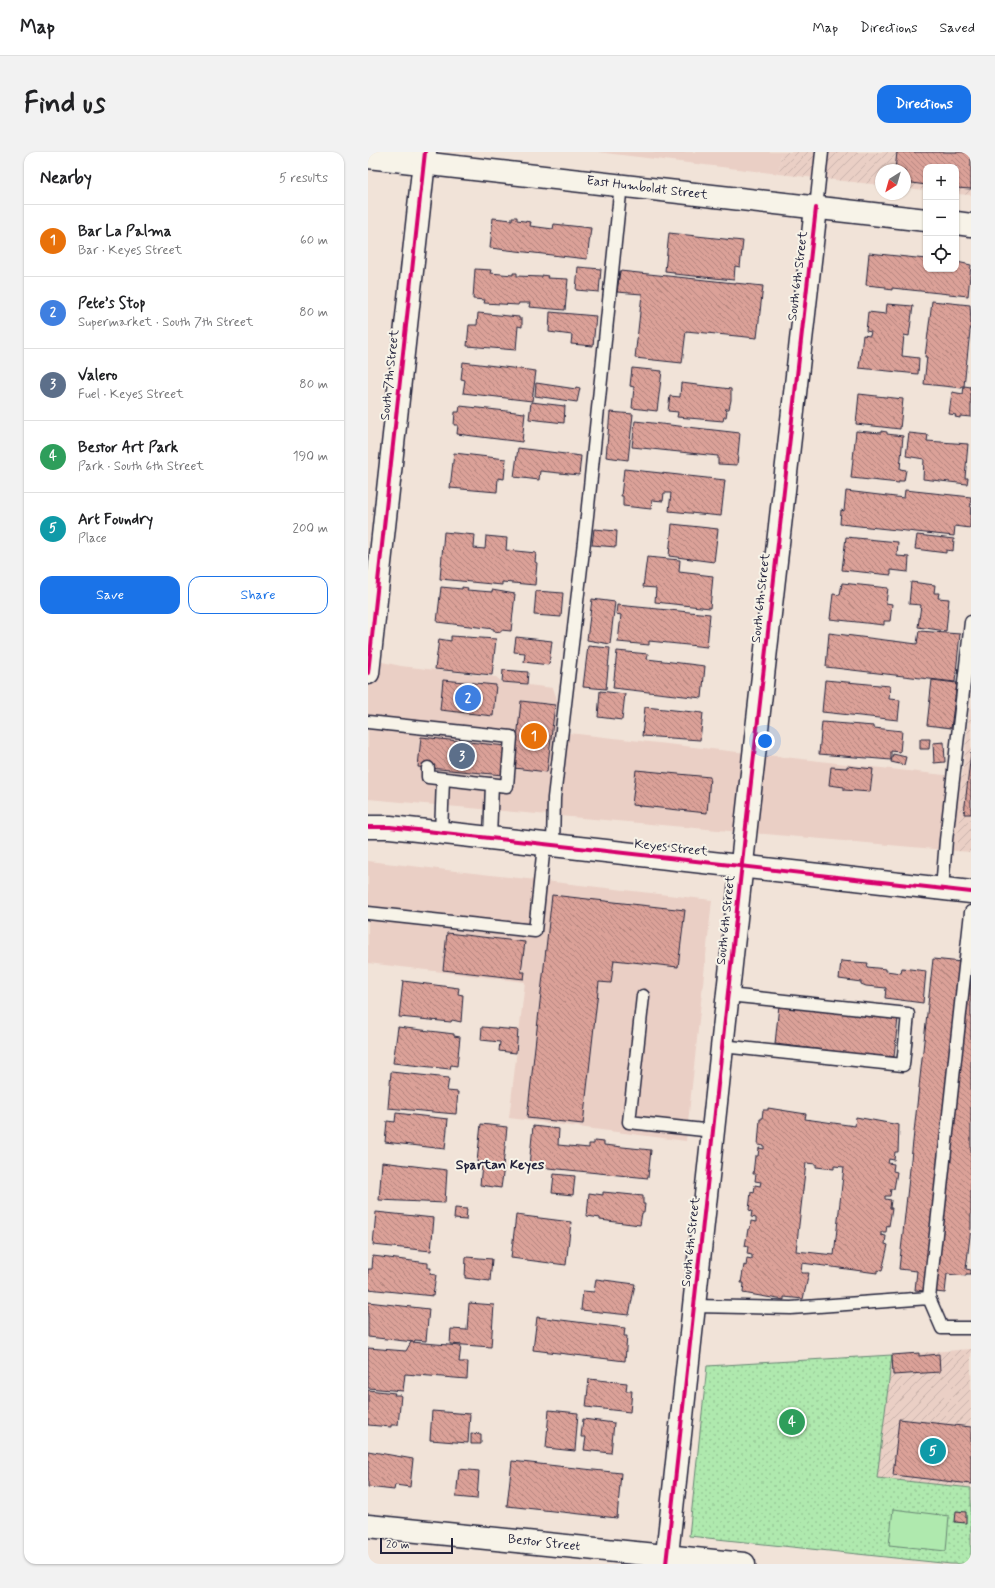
<!DOCTYPE html>
<meta charset="utf-8">
<style>
body{margin:0;font-family:Mynerve,sans-serif;background:#f2f2f2;color:#202124}
.controls{position:absolute;right:12px;top:12px;display:grid;overflow:hidden;border-radius:8px;box-shadow:0 1px 3px #0004}
.controls button{width:36px;height:36px;display:grid;place-items:center;padding:0;border:0;border-bottom:1px solid #e0e0e0;background:#fff;color:#202124;font:20px sans-serif}
.compass{position:absolute;left:507px;top:12px;width:36px;height:36px;border-radius:50%;background:#fff;box-shadow:0 1px 3px #0004;rotate:217deg}
.scale{position:absolute;left:12px;bottom:10px;width:73px;box-sizing:border-box;padding-left:4px;border:2px solid #22223b;border-top:0;font-size:11px;line-height:14px;white-space:nowrap;color:#22223b;-webkit-text-stroke:3px #f7f3e8;paint-order:stroke}
.you{position:absolute;left:397px;top:589px;width:14px;height:14px;margin:-10px;border:3px solid #fff;border-radius:50%;background:#1a73e8;box-shadow:0 0 0 6px #1a73e833}
.badge{display:grid;place-items:center;width:26px;height:26px;border-radius:50%;background:#1a73e8;color:#fff;font-size:13px;font-weight:700}
.pin{position:absolute;translate:-50% -50%;border:2px solid #fff;box-shadow:0 1px 4px #0006}
.list{margin:0;padding:0;list-style:none}
h2{display:flex;justify-content:space-between;align-items:center;height:52px;margin:0;padding:0 16px;font-size:17px}
h2 small{font-size:13px;font-weight:400;color:#757577}
.list li{display:grid;grid-template-columns:26px 1fr auto;gap:12px;align-items:center;box-sizing:border-box;height:72px;padding:0 16px;border-top:1px solid #e0e0e0}
.list b{display:block;font-size:15px;white-space:nowrap}
.list p{margin:0;font-size:13px;white-space:nowrap;color:#757577}
.list em{font-size:13px;font-style:normal;color:#757577}
.actions{display:flex;gap:8px;padding:12px 16px}
.actions a{flex:1;padding:9px 0;border:1px solid #1a73e8;border-radius:12px;text-align:center;font-size:14px;color:#1a73e8}
.actions .main{background:#1a73e8;color:#fff}
.icon{flex:none;width:22px;height:22px;fill:none;stroke:currentColor;stroke-width:2;stroke-linecap:round;stroke-linejoin:round}
.map{position:relative;flex:none;width:603px;height:1412px;overflow:hidden;border-radius:12px}
header{display:flex;align-items:center;gap:24px;box-sizing:border-box;height:56px;padding:0 20px;background:#fff;border-bottom:1px solid #e0e0e0}
header strong{font-size:19px}
nav{display:flex;gap:22px;margin-inline-start:auto;font-size:14px}
.intro{display:flex;align-items:center;justify-content:space-between;box-sizing:border-box;height:96px;padding:0 24px}
h1{margin:0;font-size:28px}
.button{padding:10px 18px;border-radius:12px;background:#1a73e8;color:#fff;font-size:14px;font-weight:700}
main{display:flex;gap:24px;padding:0 24px}
aside{flex:1;background:#fff;border-radius:12px;box-shadow:0 1px 3px #0004}
.map>svg:first-child{display:block}
.built{fill:#eacfc5}
.industrial{fill:url(#industrial-furrows)}
.green{fill:url(#green-dots);stroke:#688674}
.pitch{fill:#afe9ae;stroke:#688674}
.building{fill:url(#building-back-hatch);stroke:#22223b;fill-rule:evenodd}
.lines{fill:none;stroke-linecap:round;stroke-linejoin:round}
.lane-casing{stroke:#22223b;stroke-width:15}
.street-casing{stroke:#22223b;stroke-width:25}
.secondary-casing{stroke:#22223b;stroke-width:25}
.lane{stroke:#f7f3e8;stroke-width:12}
.street{stroke:#f7f3e8;stroke-width:22}
.secondary{stroke:#f7f3e8;stroke-width:22}
.cycleway-casing{stroke:#f7f3e8;stroke-width:6}
.cycleway{stroke:#d6006c;stroke-width:4}
.labels{text-anchor:middle;dominant-baseline:central;stroke-width:4;stroke-linejoin:round;paint-order:stroke}
.street-label{font-size:13px;fill:#22223b;stroke:#f7f3e8}
.neighbourhood-label{font-size:14px;font-weight:bold;fill:#22223b;stroke:#f7f3e8}
</style>
<header>
<strong>Map</strong>
<nav><a>Map</a><a>Directions</a><a>Saved</a></nav>
</header>
<div class="intro"><h1>Find us</h1><a class="button">Directions</a></div>
<main>
<aside>
<h2>Nearby<small>5 results</small></h2>
<ul class="list">
<li><span class="badge" style="background:#e8710a">1</span><div><b>Bar La Palma</b><p>Bar · Keyes Street</p></div><em>60 m</em></li>
<li><span class="badge" style="background:#3f7fe0">2</span><div><b>Pete’s Stop</b><p>Supermarket · South 7th Street</p></div><em>80 m</em></li>
<li><span class="badge" style="background:#5c6f8a">3</span><div><b>Valero</b><p>Fuel · Keyes Street</p></div><em>80 m</em></li>
<li><span class="badge" style="background:#2e9e5b">4</span><div><b>Bestor Art Park</b><p>Park · South 6th Street</p></div><em>190 m</em></li>
<li><span class="badge" style="background:#0f9aa8">5</span><div><b>Art Foundry</b><p>Place</p></div><em>200 m</em></li>
</ul>
<div class="actions"><a class="main">Save</a><a>Share</a></div>
</aside>
<div class="map">
<svg width="603" height="1412" viewBox="0 0 603 1412">
<defs>
<pattern id="industrial-furrows" width="10" height="10" patternUnits="userSpaceOnUse"><rect width="10" height="10" fill="#eacfc5"/><path d="M-1 1l2-2M0 10L10 0M9 11l2-2" fill="none" stroke="#c8b1aa"/></pattern>
<pattern id="green-dots" width="8" height="8" patternUnits="userSpaceOnUse"><rect width="8" height="8" fill="#afe9ae"/><path d="M2 2h.1M6 6h.1" fill="none" stroke="#96c897" stroke-width="1.8" stroke-linecap="round"/></pattern>
<pattern id="building-back-hatch" width="6" height="6" patternUnits="userSpaceOnUse"><rect width="6" height="6" fill="#dba198"/><path d="M-1 5l2 2M0 0l6 6M5-1l2 2" fill="none" stroke="#b1837d"/></pattern>
</defs>
<rect width="100%" height="100%" fill="#f1e3d8"/>
<filter id="ink" filterUnits="userSpaceOnUse"><feTurbulence type="fractalNoise" baseFrequency=".025" numOctaves="2"/><feDisplacementMap in="SourceGraphic" scale="8" xChannelSelector="R" yChannelSelector="G"/><feConvolveMatrix kernelMatrix="1 2 1 2 8 2 1 2 1" color-interpolation-filters="sRGB"/></filter>
<g filter="url(#ink)">
<g class="built">
<polygon points="229,0 413,0 411,22"/>
<polygon points="0,507 33,514 128,525 134,530 185,536 201,581 594,625 589,699 0,647"/>
<polygon points="0,709 344,748 318,989 141,966 157,830 0,811"/>
</g>
<g class="industrial">
<polygon points="413,0 603,0 603,43 588,42 588,15 558,15 558,38 537,36 537,18 513,18 513,33 411,22"/>
<polygon points="603,547 603,700 589,699 594,625"/>
<polygon points="603,1197 603,1336 509,1326 524,1203"/>
</g>
<polygon class="green" points="524,1203 509,1326 603,1336 603,1412 583,1412 321,1384 339,1214"/>
<polygon class="pitch" points="525,1357 581,1364 578,1399 521,1393"/>
<g class="building">
<polygon points="529,0 603,0 603,37 588,36 588,15 558,15 558,33 537,30 537,18 527,18"/>
<polygon points="144,65 149,65 149,68 163,70 162,74 185,77 186,72 223,76 219,107 122,96 125,66 144,68"/>
<polygon points="301,81 375,89 372,115 367,114 366,128 306,122 306,120 297,119"/>
<polygon points="501,101 558,107 558,117 588,117 589,110 603,113 600,144 524,136 524,138 518,137 518,135 498,133"/>
<polygon points="210,115 233,117 231,140 208,138"/>
<polygon points="107,117 123,118 122,121 145,123 145,121 149,121 149,124 174,125 174,123 180,124 179,126 200,127 197,158 161,155 162,151 151,151 150,153 116,151 117,148 105,147"/>
<polygon points="252,119 395,134 389,186 318,179 314,211 267,206 274,142 249,140"/>
<polygon points="564,149 602,153 603,170 596,234 594,234 594,236 556,232 559,205 557,205"/>
<polygon points="519,152 545,154 541,184 536,183 534,204 551,206 550,222 491,216 495,183 502,184 503,180 498,179 500,160 518,162"/>
<polygon points="182,160 228,164 225,194 203,192 204,183 181,180"/>
<polygon points="110,161 151,165 151,167 154,167 154,175 150,174 148,198 99,194 101,173 109,173"/>
<polygon points="95,210 168,219 164,249 95,241 97,228 93,227"/>
<polygon points="264,216 294,219 289,259 264,256 266,235 262,234"/>
<polygon points="168,231 208,237 208,235 212,236 209,250 167,244"/>
<polygon points="313,231 363,237 363,248 361,257 357,257 359,259 358,265 356,265 355,269 309,265 310,260 300,259 302,244 312,245"/>
<polygon points="596,234 603,235 603,265 592,264 592,266 587,265 588,263 581,262 584,240 595,242"/>
<polygon points="491,242 535,247 532,277 488,272"/>
<polygon points="163,250 197,254 196,271 161,267"/>
<polygon points="92,254 157,261 154,290 89,282 90,273 86,273 87,260 91,260"/>
<polygon points="242,260 265,262 260,308 238,305"/>
<polygon points="267,269 372,281 369,313 350,312 350,304 264,295"/>
<polygon points="488,279 513,281 513,279 519,280 519,282 535,284 532,317 538,318 536,329 531,329 531,331 483,326"/>
<polygon points="541,281 560,283 559,289 600,292 597,326 600,326 599,332 555,327 556,307 538,304"/>
<polygon points="150,296 213,304 211,323 172,319 171,328 146,325"/>
<polygon points="86,301 138,307 136,327 130,326 129,340 82,336"/>
<polygon points="256,317 357,328 353,364 301,359 303,341 296,341 295,349 284,348 283,357 255,354 255,344 253,344"/>
<polygon points="537,338 603,345 602,376 587,374 586,384 472,372 473,358 476,359 478,339 536,346"/>
<polygon points="304,372 350,377 346,410 301,404"/>
<polygon points="226,377 249,379 248,395 224,393"/>
<polygon points="76,380 107,383 106,396 117,397 118,384 139,386 138,398 168,401 167,410 169,411 167,433 134,430 134,433 72,427"/>
<polygon points="549,383 586,387 585,399 578,398 578,401 547,397"/>
<polygon points="478,385 530,390 529,404 541,405 540,420 523,418 523,423 474,418"/>
<polygon points="279,405 312,408 311,420 345,424 342,456 287,450 288,436 275,435"/>
<polygon points="543,430 567,433 566,441 571,441 570,446 581,447 578,479 550,475 553,453 541,452"/>
<polygon points="474,431 520,436 518,451 524,452 522,469 516,469 516,473 462,467 465,442 472,443"/>
<polygon points="73,435 94,437 94,435 100,436 99,438 124,440 124,438 147,442 143,479 133,478 133,480 126,479 126,477 69,470"/>
<polygon points="168,439 195,441 193,465 166,463"/>
<polygon points="224,447 247,450 242,492 219,488"/>
<polygon points="249,453 342,462 339,495 281,489 281,493 250,490 253,463 248,462"/>
<polygon points="551,479 592,482 587,530 458,515 461,481 549,492"/>
<polygon points="83,484 128,487 124,523 67,517 71,487 83,489"/>
<polygon points="148,485 184,489 181,513 156,510 157,501 146,500"/>
<polygon points="220,494 242,496 238,537 215,535"/>
<polygon points="249,499 280,502 279,507 337,514 334,546 245,536"/>
<polygon points="135,518 160,520 159,532 134,530"/>
<polygon points="75,528 128,533 125,564 72,558"/>
<polygon points="457,528 522,534 521,547 532,548 530,568 454,560"/>
<polygon points="564,528 589,531 583,576 559,573"/>
<polygon points="232,539 257,542 254,568 230,565"/>
<polygon points="153,549 187,553 179,620 146,616"/>
<polygon points="277,555 335,561 332,588 274,584"/>
<polygon points="454,570 506,574 506,576 534,579 532,600 523,599 523,608 451,602"/>
<polygon points="53,585 138,594 135,623 50,615"/>
<polygon points="552,587 562,587 561,597 552,597"/>
<polygon points="576,590 577,610 566,611 565,591"/>
<polygon points="603,600 603,662 596,662"/>
<polygon points="525,602 538,605 536,613 523,610"/>
<polygon points="479,614 505,617 502,640 476,638 476,635 461,633 463,615 479,616"/>
<polygon points="268,618 342,625 339,661 264,653"/>
<polygon points="184,743 317,758 310,815 246,808 243,831 231,830 215,972 159,966"/>
<polygon points="79,781 157,790 153,820 157,820 156,827 75,818"/>
<polygon points="565,807 603,811 603,1076 598,1117 603,1118 603,1122 598,1122 598,1124 579,1122 577,1141 547,1138 549,1119 531,1117"/>
<polygon points="473,809 500,811 499,815 518,817 518,819 533,821 534,816 558,819 555,851 517,846 518,836 498,834 493,832 493,830 471,827"/>
<polygon points="35,829 91,836 90,842 95,843 93,870 84,868 83,870 31,865"/>
<polygon points="411,853 530,866 526,905 521,904 521,906 407,892"/>
<polygon points="30,875 86,882 86,884 92,885 89,914 83,913 82,917 25,911"/>
<polygon points="114,875 150,878 148,901 131,899 132,890 113,888"/>
<polygon points="23,920 81,926 79,939 90,940 88,962 20,956"/>
<path d="M400,956l38,6 -1,5 50,7 1,-9 43,8 -1,27h-3l-1,8 -5,-1 -1,4 6,1 -1,7 4,1 -3,17h-3l-1,7h-5v3l6,1 -1,8h2l-3,18 -2,-1 -1,7h-5v3l5,1 -1,8 3,1 -6,26 -5,-1v3l-75,-10 -1,10h8l-6,26 -19,-2v3l-41,-7 1,-10h-3l3,-18 2,1 1,-8 5,1v-4l-5,-1 1,-7 -3,-1 3,-17h2l1,-8 5,1v-4l-5,-1 1,-6 -3,-1 2,-18 3,1 1,-8 5,1 1,-4 -6,-1 1,-7h-3l2,-18h3l1,-8 5,1v-3l-6,-1 2,-26h2l1,-9h5zM438,1011l10,1v3l18,2v-3l10,1 -10,88 -38,-4z"/>
<polygon points="28,961 80,967 77,997 17,990 19,969 27,970"/>
<polygon points="113,972 139,975 135,1014 109,1010"/>
<polygon points="165,974 191,977 190,993 221,996 221,992 226,992 226,989 236,990 236,993 283,998 280,1026 161,1014"/>
<polygon points="14,1010 79,1018 77,1051 11,1048"/>
<polygon points="114,1012 136,1015 133,1036 112,1033"/>
<polygon points="186,1022 207,1024 205,1043 184,1041"/>
<polygon points="235,1040 275,1044 275,1052 277,1052 276,1061 274,1061 272,1073 232,1068 232,1066 219,1064 221,1041 235,1043"/>
<polygon points="87,1056 99,1057 98,1068 86,1067"/>
<polygon points="8,1060 66,1066 63,1099 5,1093"/>
<polygon points="148,1063 203,1070 198,1113 143,1106"/>
<polygon points="5,1104 60,1111 60,1116 63,1116 62,1122 68,1123 65,1144 0,1137 0,1117 4,1117"/>
<polygon points="98,1105 124,1107 122,1129 97,1126"/>
<polygon points="228,1127 267,1132 261,1163 213,1158 215,1139 226,1140"/>
<polygon points="0,1150 61,1157 58,1189 47,1188 46,1190 0,1185"/>
<polygon points="101,1151 126,1153 123,1195 82,1192 83,1177 99,1178"/>
<polygon points="169,1165 257,1176 256,1184 259,1184 257,1209 165,1198"/>
<polygon points="43,1190 93,1194 91,1210 100,1210 99,1227 37,1222 35,1239 0,1236 0,1196 38,1199"/>
<polygon points="551,1201 551,1204 571,1202 572,1220 525,1223 524,1203"/>
<polygon points="221,1227 259,1231 258,1239 264,1239 262,1260 218,1255"/>
<polygon points="0,1238 27,1241 26,1243 33,1243 30,1273 23,1273 23,1275 0,1273"/>
<polygon points="181,1258 210,1261 207,1299 178,1296"/>
<polygon points="64,1259 102,1262 100,1291 62,1288"/>
<polygon points="215,1267 246,1271 243,1301 216,1298 218,1285 213,1285"/>
<polygon points="531,1267 603,1275 603,1332 525,1323"/>
<polygon points="103,1281 113,1282 113,1292 103,1292"/>
<polygon points="0,1299 45,1307 42,1335 27,1333 26,1338 0,1335"/>
<polygon points="144,1309 253,1321 249,1366 139,1354"/>
<polygon points="91,1317 111,1319 109,1347 88,1345"/>
<polygon points="588,1359 598,1360 598,1371 587,1370"/>
</g>
<g class="lines">
<defs>
<g id="lane">
<polyline points="448,56 454,0"/>
<polyline points="0,570 143,585 139,634 60,625 60,616"/>
<polyline points="73,682 75,627"/>
<polyline points="122,686 124,632"/>
<polyline points="185,694 186,646 219,364 253,32"/>
<polyline points="574,737 578,688 603,470"/>
<polyline points="0,761 167,779 176,693"/>
<polyline points="275,844 261,970 345,979"/>
<polyline points="354,894 535,913 540,862 360,843"/>
<polyline points="561,1146 603,760"/>
<polyline points="326,1154 423,1156 561,1146 574,1176 603,1176"/>
</g>
<g id="street">
<polyline points="0,5 558,68"/>
<polyline points="588,71 603,73"/>
<polyline points="0,1374 376,1412"/>
<polyline points="298,1412 379,665 448,56"/>
</g>
<g id="secondary">
<polyline points="0,521 57,0"/>
<polyline points="0,675 22,675 140,688 603,740"/>
</g>
</defs>
<use href="#lane" class="lane-casing"/>
<use href="#street" class="street-casing"/>
<use href="#secondary" class="secondary-casing"/>
<use href="#lane" class="lane"/>
<use href="#street" class="street"/>
<use href="#secondary" class="secondary"/>
<defs>
<g id="cycleway">
<polyline points="0,521 57,0"/>
<polyline points="0,675 22,675 140,688 603,740"/>
<polyline points="298,1412 379,665 448,56"/>
</g>
</defs>
<use href="#cycleway" class="cycleway-casing"/>
<use href="#cycleway" class="cycleway"/>
</g>
</g>
<g class="labels">
<g class="street-label">
<text transform="translate(279 36) rotate(7)">East Humboldt Street</text>
<text transform="translate(430 124) rotate(-83)">South 6th Street</text>
<text transform="translate(22 223) rotate(-84)">South 7th Street</text>
<text transform="translate(393 446) rotate(-84)">South 6th Street</text>
<text transform="translate(303 696) rotate(6)">Keyes Street</text>
<text transform="translate(358 768) rotate(-84)">South 6th Street</text>
<text transform="translate(323 1090) rotate(-84)">South 6th Street</text>
<text transform="translate(176 1391) rotate(6)">Bestor Street</text>
</g>
<g class="neighbourhood-label">
<text x="132" y="1013">Spartan Keyes</text>
</g>
</g>
</svg>
<div class="controls">
<button>+</button>
<button>−</button>
<button><svg class="icon" aria-label="locate" viewBox="0 0 24 24"><circle cx="12" cy="12" r="6"/><path d="M12 2v4M12 18v4M2 12h4M18 12h4"/></svg></button>
</div>
<svg class="compass" viewBox="-18 -18 36 36"><path d="M0-13l5 13h-10z" fill="#e53935"/><path d="M0 13l5-13h-10z" fill="#757577"/></svg>
<div class="scale">20 m</div>
<div class="you"></div>
<div class="pin badge" style="left:166px;top:584px;background:#e8710a">1</div>
<div class="pin badge" style="left:100px;top:546px;background:#3f7fe0">2</div>
<div class="pin badge" style="left:94px;top:604px;background:#5c6f8a">3</div>
<div class="pin badge" style="left:424px;top:1270px;background:#2e9e5b">4</div>
<div class="pin badge" style="left:565px;top:1299px;background:#0f9aa8">5</div>
</div>
</main>
